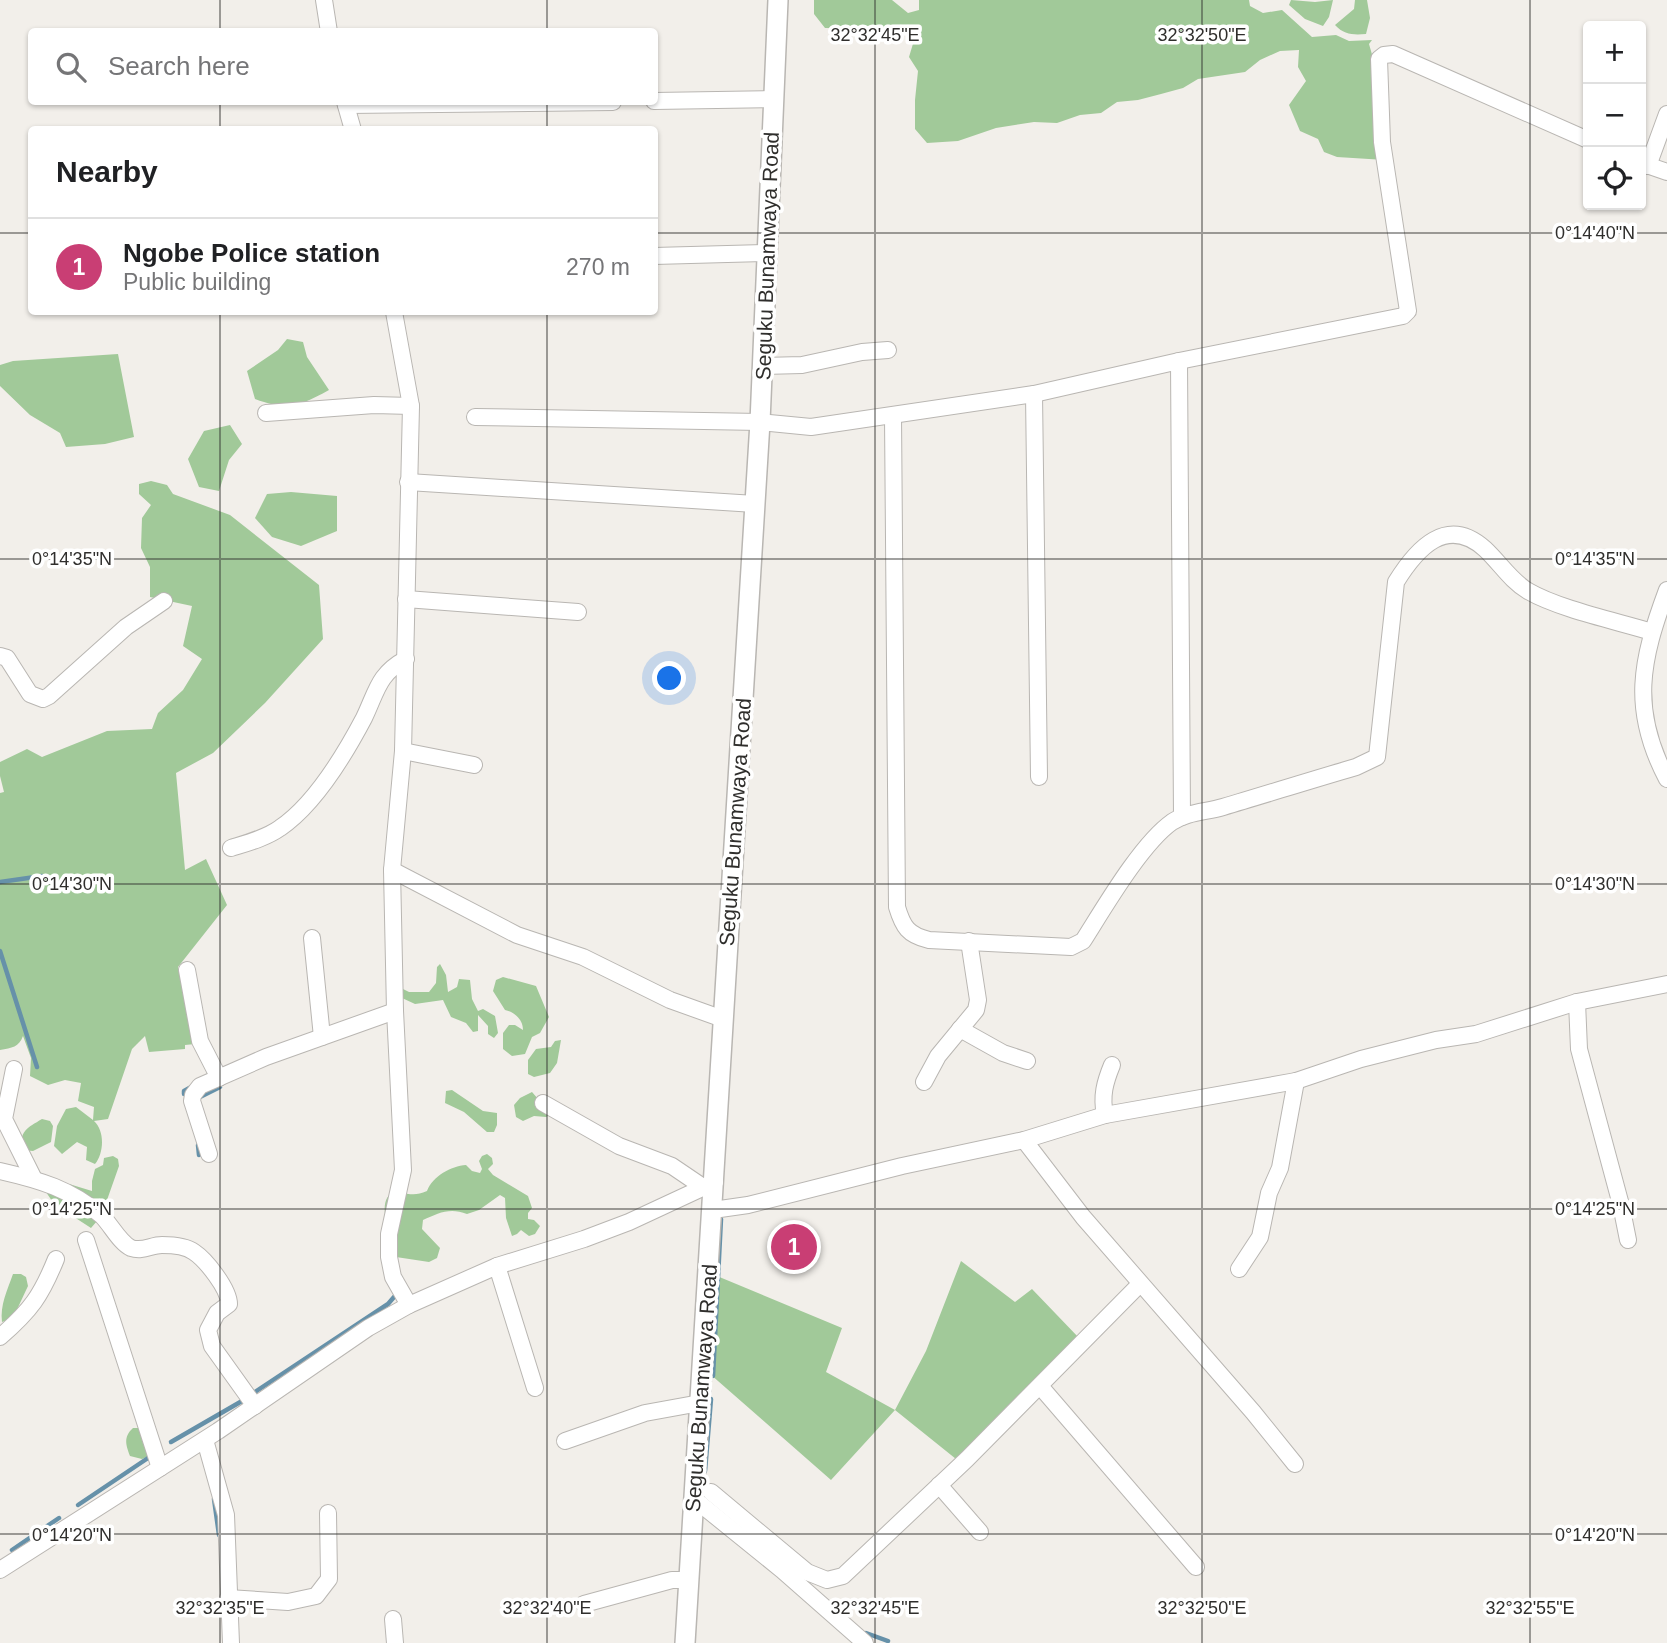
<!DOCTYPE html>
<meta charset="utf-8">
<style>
body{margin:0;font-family:Helvetica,sans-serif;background:#f2f2f2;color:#202124}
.controls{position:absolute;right:21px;top:21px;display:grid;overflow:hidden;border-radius:7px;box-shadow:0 2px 5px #0004}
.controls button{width:63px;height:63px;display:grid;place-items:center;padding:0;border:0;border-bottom:2px solid #e0e0e0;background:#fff;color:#202124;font:35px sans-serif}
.you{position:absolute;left:670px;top:679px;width:24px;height:24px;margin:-18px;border:5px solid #fff;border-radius:50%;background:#1a73e8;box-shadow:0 0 0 10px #1a73e833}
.badge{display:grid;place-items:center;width:46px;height:46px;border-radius:50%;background:#c93e74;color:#fff;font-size:23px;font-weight:700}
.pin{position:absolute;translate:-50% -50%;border:4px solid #fff;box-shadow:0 2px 7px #0006}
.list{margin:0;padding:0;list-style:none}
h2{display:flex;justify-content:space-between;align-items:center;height:91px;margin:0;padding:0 28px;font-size:30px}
h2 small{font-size:23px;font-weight:400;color:#757577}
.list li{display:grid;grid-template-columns:46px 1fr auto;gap:21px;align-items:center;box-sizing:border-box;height:98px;padding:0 28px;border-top:2px solid #e0e0e0}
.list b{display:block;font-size:26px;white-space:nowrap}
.list p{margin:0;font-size:23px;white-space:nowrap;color:#757577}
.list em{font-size:23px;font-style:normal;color:#757577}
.icon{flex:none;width:38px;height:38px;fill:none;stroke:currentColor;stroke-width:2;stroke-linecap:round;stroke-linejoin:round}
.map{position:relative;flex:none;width:1667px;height:1643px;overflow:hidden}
.search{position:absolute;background:#fff;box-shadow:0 2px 5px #0004;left:28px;top:28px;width:630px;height:77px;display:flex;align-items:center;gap:18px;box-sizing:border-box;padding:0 24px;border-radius:7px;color:#757577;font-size:26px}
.panel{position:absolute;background:#fff;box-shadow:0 2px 5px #0004;left:28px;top:126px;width:630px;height:189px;border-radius:7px}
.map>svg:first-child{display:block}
.green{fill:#a1c999}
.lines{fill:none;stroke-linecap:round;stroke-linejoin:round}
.stream{stroke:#6691a9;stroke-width:4.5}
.minor-casing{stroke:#b9b6b2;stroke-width:18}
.major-casing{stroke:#b9b6b2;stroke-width:22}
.minor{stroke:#fff;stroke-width:16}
.major{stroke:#fff;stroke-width:19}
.ticks{fill:none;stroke:#2f2e2c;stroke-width:2;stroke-opacity:0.45}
.labels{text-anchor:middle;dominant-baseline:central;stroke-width:7;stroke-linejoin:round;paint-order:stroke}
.street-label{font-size:21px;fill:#2f2e2c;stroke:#fff}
.ticks-label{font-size:18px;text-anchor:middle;fill:#2f2e2c;stroke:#fff;stroke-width:7;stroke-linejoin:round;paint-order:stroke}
</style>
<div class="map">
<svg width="1667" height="1643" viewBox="0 0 1667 1643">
<rect width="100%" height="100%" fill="#f2efea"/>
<g class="green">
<polygon points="814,0 892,0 908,13 919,10 919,0 1249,0 1250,6 1263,13 1282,10 1312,37 1336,35 1349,41 1372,40 1369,44 1379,79 1385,160 1337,157 1324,152 1318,139 1300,131 1289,105 1306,81 1298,67 1299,50 1280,51 1260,60 1245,72 1198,79 1183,88 1161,94 1138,100 1117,102 1101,113 1080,115 1057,123 1034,122 996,128 958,141 927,143 915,129 915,100 918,71 909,57 915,37 876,29 825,28 814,14"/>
<polygon points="1291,0 1315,2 1333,0 1329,17 1323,26 1305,19 1289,5"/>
<path d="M1355,0h12l3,18 -4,16c-12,1 -22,1 -31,-9l19,-16z"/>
<path d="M287,339l16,3 4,15 22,33c-31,17 -41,21 -74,9l-8,-28 31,-21z"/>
<polygon points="118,354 134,437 105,444 66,447 60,433 30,415 0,386 0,365 13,361"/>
<polygon points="230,425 242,444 229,460 219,491 199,487 188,459 204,431"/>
<path d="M151,481l16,4 6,9 57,21 89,70 4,54 -58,64 -52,50 -37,20 9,97 21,-11 21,46 -49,62 17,77 -10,1v4l-36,3 -4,-16 -13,13 -24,70 -14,2c11,10 10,32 1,43l-9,-4 1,-13 -10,-5 -15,12 -8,-8 3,-20 9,-17 10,-2 17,13 1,-13 -16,-6 3,-18 -16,-3 -17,5 -18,-9 1,-18 -8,-22c-4,11 -11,12 -23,14v-257l4,-1 -4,-16v-14l27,-13 15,8 65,-26 45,-2 6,-16 25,-23 19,-31 -19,-13 9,-40 -42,-9v-30l-9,-19 1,-30 9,-13 -12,-11v-10z"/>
<polygon points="291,492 337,496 337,531 301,546 272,537 255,518 267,494"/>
<polygon points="440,964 446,975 448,992 457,987 459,979 470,980 472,999 478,1011 483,1009 495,1016 498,1033 494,1038 488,1034 488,1026 478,1015 478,1031 473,1032 466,1023 451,1017 443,1000 415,1004 402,998 401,988 409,992 429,992 436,983 437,967"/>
<path d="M503,977l33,9 13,31 -9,16 -8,4 -7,17 -13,2 -9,-7v-16l6,-8h6l8,5c0,-10 -8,-18 -18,-20l-12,-19 3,-11z"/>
<polygon points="561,1040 557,1063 550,1073 534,1077 528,1074 528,1060 536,1049 551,1047 555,1041"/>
<polygon points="452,1090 483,1111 497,1113 497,1125 494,1132 487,1132 464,1112 445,1103 446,1091"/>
<polygon points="532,1092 551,1114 546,1117 534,1116 523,1121 516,1117 514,1105 520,1098"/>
<path d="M42,1119l8,2 3,5 -2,16 -18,9 -11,-1c-3,-19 5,-22 20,-31z"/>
<path d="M487,1154l5,4 1,6 -5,5 5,6 35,21 4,12 -4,5v6l6,1 6,6 -5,8 -6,2 -8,-6 -4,4 -5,2 -6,-18 -1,-20 -5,-3 -21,15 -12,4c-17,-7 -29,-1 -44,6l-1,9 18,19 -3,10 -8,4 -33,-5c-4,-14 -25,-67 3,-64 12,1 17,3 28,-2 6,-15 24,-25 39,-26l6,6 8,2 2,-4 -3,-8 3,-5z"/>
<polygon points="113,1156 118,1159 119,1166 107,1200 96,1200 97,1221 91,1228 54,1204 46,1192 53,1184 69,1184 92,1191 92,1181 95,1169 103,1165 104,1158"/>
<polygon points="961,1261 1015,1302 1032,1289 1080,1339 956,1459 895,1410 831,1480 710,1374 717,1276 842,1328 826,1372 895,1410 926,1351"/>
<path d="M13,1274h8l5,3 2,9 -15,32 -11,4c-2,-17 5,-31 11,-48z"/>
<path d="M133,1428h8l10,27 -9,4 -12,-3c-4,-11 -7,-19 3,-28z"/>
</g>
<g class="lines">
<g class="stream">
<polyline points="0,882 42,876"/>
<polyline points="0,951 37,1067"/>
<polyline points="184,1094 184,1091 193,1086"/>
<polyline points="200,1097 220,1087"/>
<polyline points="198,1145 199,1155"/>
<polyline points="713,1376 721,1219"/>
<polyline points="252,1394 388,1304 394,1297"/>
<polyline points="171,1442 242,1401"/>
<polyline points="705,1471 711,1399"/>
<polyline points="214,1499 219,1535"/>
<polyline points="78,1505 151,1456"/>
<polyline points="12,1550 59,1518"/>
<polyline points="866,1633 888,1641"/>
</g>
<defs>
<g id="minor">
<polyline points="324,0 329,32"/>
<polyline points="654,101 773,99"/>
<polyline points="345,102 353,130"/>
<polyline points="346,105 613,102"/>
<polyline points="1641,163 1667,172"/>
<polyline points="1648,166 1667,114"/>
<polyline points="654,256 767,253"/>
<polyline points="394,312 411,406 403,751 392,870 395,1011 403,1170 389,1234 389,1257 393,1277 409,1305"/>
<polyline points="1179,361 1182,817"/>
<polyline points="763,366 802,365 862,352 888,350"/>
<polyline points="1034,394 1039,777"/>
<polyline points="266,413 374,405 411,406"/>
<path d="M893,416l4,491c6,20 11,28 32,33l142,7 12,-6c21,-33 58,-97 89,-119 15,-10 34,-10 51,-15 44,-13 88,-27 133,-40l21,-10 19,-175c21,-34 51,-67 89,-33 15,14 26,32 43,42 31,18 88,30 124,41"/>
<polyline points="475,417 760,422 811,427 1034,394 1179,361 1403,316 1408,311 1382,142 1379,59 1384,55 1393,54 1588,140"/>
<polyline points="408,482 755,504"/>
<path d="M1667,590c-26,70 -37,119 0,189"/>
<polyline points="406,599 578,612"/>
<polyline points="0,656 7,658 30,694 43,699 49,696 126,627 164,601"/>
<polyline points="403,751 474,765"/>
<path d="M231,848c16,-5 35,-10 49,-20 34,-23 65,-74 84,-110 13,-27 14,-44 42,-59"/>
<polyline points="392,870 517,935 583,957 670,1000 723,1019"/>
<polyline points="312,938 322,1037"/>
<polyline points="187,970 200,1041 219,1078"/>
<polyline points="1577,1002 1579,1049 1621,1205 1628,1240"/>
<polyline points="960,1029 1003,1053 1027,1061"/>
<polyline points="14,1069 4,1119 34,1179"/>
<polyline points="924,1082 938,1056 976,1010 978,1000 969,941"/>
<polyline points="543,1103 619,1146 672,1166 703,1187"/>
<path d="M1105,1115c-4,-19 0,-33 7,-50"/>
<polyline points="1024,1140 1083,1217 1253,1412 1295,1464"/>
<polyline points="209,1154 192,1101 193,1095 200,1086 266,1057 395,1011"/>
<path d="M0,1171c40,9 71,18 102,45 9,9 18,27 29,32 12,4 20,-3 31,-3 10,0 24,1 32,7 12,8 35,37 35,52l-12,9 -9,17 4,16 43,60"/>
<polyline points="713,1210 748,1205 902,1166 1024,1140 1105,1115 1296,1081 1361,1059 1436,1040 1476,1034 1577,1002 1667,984"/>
<polyline points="86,1240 160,1468"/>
<polyline points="497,1266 535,1388"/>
<polyline points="1239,1269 1260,1237 1269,1193 1280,1168 1296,1081"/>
<path d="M0,1337c31,-27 41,-41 56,-78"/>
<polyline points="1040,1386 1196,1567"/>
<polyline points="205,1440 226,1515 231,1643"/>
<polyline points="565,1441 645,1413 700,1403"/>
<polyline points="939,1485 980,1532"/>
<polyline points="711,1492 807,1572 827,1580 843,1576 967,1459 1140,1284"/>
<polyline points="693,1498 782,1570 865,1643"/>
<polyline points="0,1570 218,1431 368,1328 409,1305 497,1266 584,1239 629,1222 715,1182"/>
<polyline points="228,1598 288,1602 316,1596 329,1579 328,1513"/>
<polyline points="584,1604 672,1580 688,1580"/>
<polyline points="393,1619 395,1643"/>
</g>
<polyline id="major" points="685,1643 760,422 778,0"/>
</defs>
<use href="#minor" class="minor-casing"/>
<use href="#major" class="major-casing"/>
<use href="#minor" class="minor"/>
<use href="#major" class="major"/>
</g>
<path class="ticks" d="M220,0v32M547,0v32M875,0v1643M1202,0v1643M1530,0v1643M220,102v28M547,102v28M0,233h32M654,233h1013M220,312v1331M547,312v1331M0,559h1667M0,884h1667M0,1209h1667M0,1534h1667"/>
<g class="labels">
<g class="street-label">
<text transform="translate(767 256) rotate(-88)">Seguku Bunamwaya Road</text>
<text transform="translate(735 822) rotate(-86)">Seguku Bunamwaya Road</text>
<text transform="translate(701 1388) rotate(-86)">Seguku Bunamwaya Road</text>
</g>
</g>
<g class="ticks-label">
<text x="875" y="41">32°32'45"E</text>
<text x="1202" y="41">32°32'50"E</text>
<text x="1595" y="239">0°14'40"N</text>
<text x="72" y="565">0°14'35"N</text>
<text x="1595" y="565">0°14'35"N</text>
<text x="72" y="890">0°14'30"N</text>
<text x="1595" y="890">0°14'30"N</text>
<text x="72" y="1215">0°14'25"N</text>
<text x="1595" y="1215">0°14'25"N</text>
<text x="72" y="1541">0°14'20"N</text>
<text x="1595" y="1541">0°14'20"N</text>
<text x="220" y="1614">32°32'35"E</text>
<text x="547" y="1614">32°32'40"E</text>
<text x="875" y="1614">32°32'45"E</text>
<text x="1202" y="1614">32°32'50"E</text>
<text x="1530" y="1614">32°32'55"E</text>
</g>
</svg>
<div class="controls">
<button>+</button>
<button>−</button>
<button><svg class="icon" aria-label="locate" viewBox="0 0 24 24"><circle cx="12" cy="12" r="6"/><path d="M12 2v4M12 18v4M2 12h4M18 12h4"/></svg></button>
</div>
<div class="you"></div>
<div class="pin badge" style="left:794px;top:1247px">1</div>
<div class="search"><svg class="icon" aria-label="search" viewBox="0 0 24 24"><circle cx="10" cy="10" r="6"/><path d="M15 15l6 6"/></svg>Search here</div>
<section class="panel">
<h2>Nearby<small></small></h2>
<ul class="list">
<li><span class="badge">1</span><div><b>Ngobe Police station</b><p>Public building</p></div><em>270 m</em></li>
</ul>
</section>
</div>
